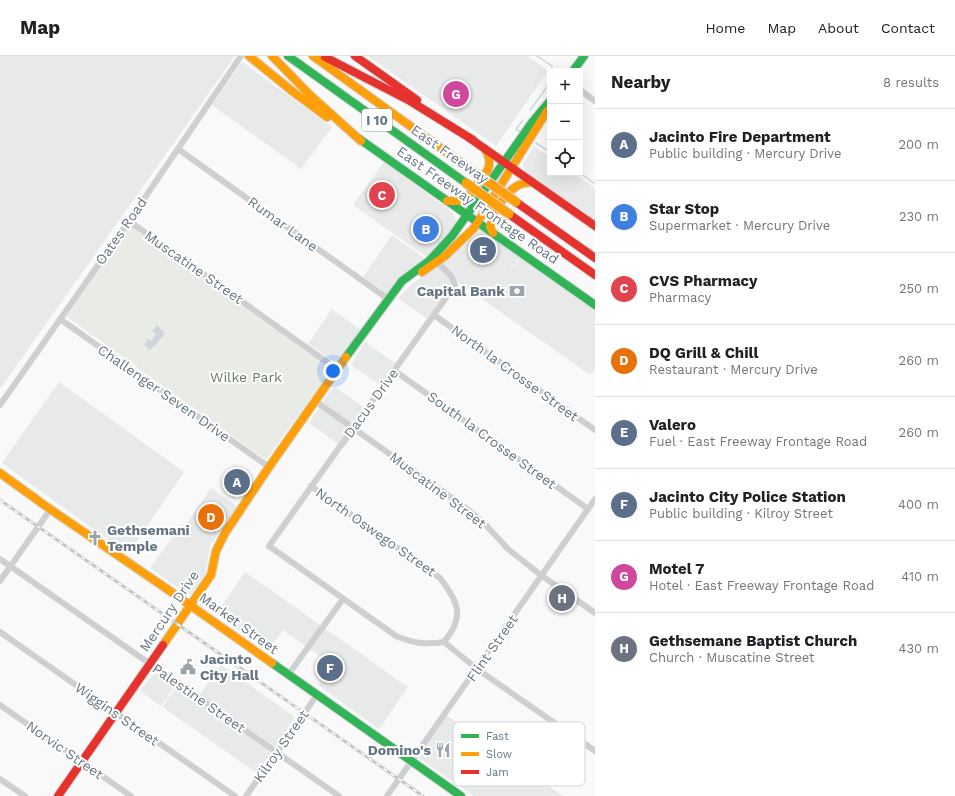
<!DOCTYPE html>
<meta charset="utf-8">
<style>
body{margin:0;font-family:"Work Sans",sans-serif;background:#f2f2f2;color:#202124}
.controls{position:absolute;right:12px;top:12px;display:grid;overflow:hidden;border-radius:0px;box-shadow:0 4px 16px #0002}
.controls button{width:36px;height:36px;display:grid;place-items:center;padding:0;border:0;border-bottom:1px solid #e0e0e0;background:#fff;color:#202124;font:20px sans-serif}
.you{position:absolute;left:333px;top:315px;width:14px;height:14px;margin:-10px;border:3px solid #fff;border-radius:50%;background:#1a73e8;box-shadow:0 0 0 6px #1a73e833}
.badge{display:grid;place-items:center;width:26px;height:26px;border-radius:50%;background:#565c61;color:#fff;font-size:13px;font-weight:700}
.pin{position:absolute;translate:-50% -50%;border:2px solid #fff;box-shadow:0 1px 4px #0006}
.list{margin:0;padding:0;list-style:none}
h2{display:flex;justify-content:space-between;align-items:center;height:52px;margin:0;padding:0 16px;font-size:17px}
h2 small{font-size:13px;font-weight:400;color:#757577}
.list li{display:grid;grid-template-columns:26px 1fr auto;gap:12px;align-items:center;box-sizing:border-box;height:72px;padding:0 16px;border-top:1px solid #e0e0e0}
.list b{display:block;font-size:15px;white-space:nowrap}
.list p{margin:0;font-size:13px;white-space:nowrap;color:#757577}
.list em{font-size:13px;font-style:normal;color:#757577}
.icon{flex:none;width:22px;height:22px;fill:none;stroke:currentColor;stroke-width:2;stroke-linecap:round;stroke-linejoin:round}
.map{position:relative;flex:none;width:595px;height:740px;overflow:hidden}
header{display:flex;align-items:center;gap:24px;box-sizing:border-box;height:56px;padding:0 20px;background:#fff;border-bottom:1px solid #e0e0e0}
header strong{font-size:19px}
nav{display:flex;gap:22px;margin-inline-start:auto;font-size:14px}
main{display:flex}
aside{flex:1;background:#fff}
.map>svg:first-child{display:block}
.built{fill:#e8e9e9}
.green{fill:#e8ebe6}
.water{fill:#ced6d9}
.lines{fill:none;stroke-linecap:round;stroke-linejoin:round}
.stream{stroke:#ced6d9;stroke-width:1.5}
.fast-casing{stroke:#d5d6d7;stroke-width:10}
.slow-casing{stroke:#d5d6d7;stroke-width:10}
.jam-casing{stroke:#d5d6d7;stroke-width:10}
.street{stroke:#cecfd0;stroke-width:6}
.fast{stroke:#30b455;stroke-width:8}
.slow{stroke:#ff9f0a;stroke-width:8}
.jam{stroke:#e5322d;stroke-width:8}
.rail-casing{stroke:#c3c5c6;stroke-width:3}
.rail{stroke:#fff;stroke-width:1.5;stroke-dasharray:4.5;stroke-linecap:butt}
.slow-bridge-casing{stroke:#d5d6d6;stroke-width:11;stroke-linecap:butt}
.slow-bridge{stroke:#ff9f0a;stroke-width:9}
.labels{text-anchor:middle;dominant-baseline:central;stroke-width:4;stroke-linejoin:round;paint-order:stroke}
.shield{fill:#fff;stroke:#939fa8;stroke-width:1}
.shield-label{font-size:13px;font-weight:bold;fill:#657683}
.street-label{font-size:14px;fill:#657683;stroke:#fff}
.poi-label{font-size:14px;font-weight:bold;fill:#657683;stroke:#fff;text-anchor:end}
.park-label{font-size:14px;fill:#687a64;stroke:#fff}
.key{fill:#fff;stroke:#d1d6da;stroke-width:1}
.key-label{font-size:11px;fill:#657683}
</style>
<header>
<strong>Map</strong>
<nav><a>Home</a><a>Map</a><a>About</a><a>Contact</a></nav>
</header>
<main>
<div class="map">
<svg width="595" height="740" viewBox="0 0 595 740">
<rect width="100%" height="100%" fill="#f9f9f9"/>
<g class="built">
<polygon points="0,0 235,0 0,333"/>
<polygon points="368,0 527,0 548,15 496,90"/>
<polygon points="242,6 332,71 301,113 212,49"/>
<polygon points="534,90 550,101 550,117 573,117 595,132 595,164 524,115 523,108"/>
<polygon points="384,106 452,156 454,159 456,167 441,188 428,202 353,149"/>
<polygon points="480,173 520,201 493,240 520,202 595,255 595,313 590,319 455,224 427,263 398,242 412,228 435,212"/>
<polygon points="392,179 427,204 388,239 363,221"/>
<polygon points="332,253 362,275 338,308 308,288"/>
<polygon points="365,286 395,307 380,329 351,309"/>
<polygon points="59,326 184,416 128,498 2,407"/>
<polygon points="334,330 370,356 344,392 309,367"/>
<polygon points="211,432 237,450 210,490 205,519 190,540 150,512 182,468 185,470"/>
<polygon points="245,516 408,631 379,673 318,629 332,609 283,574 268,595 216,558"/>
<polygon points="221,609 295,661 274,692 224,658 222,662 271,697 257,717 162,651 176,631 196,644"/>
<polygon points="155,616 175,630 161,650 140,635"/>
<polygon points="446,659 563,740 474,740 419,702 419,698"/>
</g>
<polygon class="green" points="129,169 332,313 266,404 67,261 67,259"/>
<polygon class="water" points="157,269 165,277 154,291 152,290 152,292 149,294 144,288 147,286 146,285 148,283 151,285 156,278 152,275"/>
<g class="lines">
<g class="stream">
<polyline points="537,0 552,10 552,15"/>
<polyline points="530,54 550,27"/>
<polyline points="521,76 516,73 523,64"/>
<polyline points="536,87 550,96"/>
<polyline points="580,117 595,128"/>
</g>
<defs>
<g id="fast">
<polyline points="288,0 466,127"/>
<polyline points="573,15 584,0"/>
<polyline points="358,82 595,249"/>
<polyline points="346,301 402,225 429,205 452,180 533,65 550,45"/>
<polyline points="272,607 461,740"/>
</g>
<g id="slow">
<polyline points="249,0 292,35 327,61"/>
<polyline points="272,0 310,39 361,85"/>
<polyline points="313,0 474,116"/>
<path d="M447,145h14l5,-2 22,-29c3,-8 1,-14 -3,-21"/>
<path d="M493,177l-3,-6c4,-15 13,-33 27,-41 4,-3 10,-3 15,-4"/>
<polyline points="422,216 445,200 474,172 547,55"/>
<polyline points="0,417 47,451 167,533 272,607"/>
<polyline points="163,589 211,519 216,495 225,477 269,411 346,301"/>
</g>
<g id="jam">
<polyline points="355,0 417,44"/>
<polyline points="325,1 410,45 473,84"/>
<polyline points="468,81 595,170"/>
<polyline points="516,146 595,202"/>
<polyline points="509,158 595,219"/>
<polyline points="58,740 163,589"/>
</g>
</defs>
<use href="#fast" class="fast-casing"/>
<use href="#slow" class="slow-casing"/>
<use href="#jam" class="jam-casing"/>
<g class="street">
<polyline points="580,34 595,45"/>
<polyline points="178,93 388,243"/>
<polyline points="129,165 338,314"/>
<path d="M437,206l14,14 4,9 -186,261 127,90c17,7 29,9 48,6"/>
<polyline points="434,259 595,374"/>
<polyline points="60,263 269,411"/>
<polyline points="395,315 588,453"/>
<polyline points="315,345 466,452 484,467 508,493 542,520 595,557"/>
<polyline points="0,349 129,165 241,0"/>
<path d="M311,430l129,92c18,24 26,38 4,64"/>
<polyline points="0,503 339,740"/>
<polyline points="0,525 50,454"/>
<polyline points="0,576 235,740"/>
<polyline points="444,586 477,613 595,695"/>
<polyline points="288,619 343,543"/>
<polyline points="0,649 131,740"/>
<polyline points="0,723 25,740"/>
<polyline points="246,740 317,639"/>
<polyline points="387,740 595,443"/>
</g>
<use href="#fast" class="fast"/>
<use href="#slow" class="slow"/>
<use href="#jam" class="jam"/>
<defs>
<polyline id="rail" points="0,444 423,740"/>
</defs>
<use href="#rail" class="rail-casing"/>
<use href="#rail" class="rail"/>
<defs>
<g id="slow-bridge">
<polyline points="474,116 516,146"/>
<polyline points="466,127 509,158"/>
</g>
</defs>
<use href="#slow-bridge" class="slow-bridge-casing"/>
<use href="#slow-bridge" class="slow-bridge"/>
</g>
<defs>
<symbol id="bank-bare" viewBox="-9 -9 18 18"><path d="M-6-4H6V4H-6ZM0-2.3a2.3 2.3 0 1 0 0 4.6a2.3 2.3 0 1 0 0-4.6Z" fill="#99a4ac" stroke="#fff" stroke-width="2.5" paint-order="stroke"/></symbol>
<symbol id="church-bare" viewBox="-9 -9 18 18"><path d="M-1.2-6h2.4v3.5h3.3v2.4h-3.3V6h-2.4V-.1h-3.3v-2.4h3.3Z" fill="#99a4ac" stroke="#fff" stroke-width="2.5" paint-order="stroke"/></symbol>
<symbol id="civic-bare" viewBox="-9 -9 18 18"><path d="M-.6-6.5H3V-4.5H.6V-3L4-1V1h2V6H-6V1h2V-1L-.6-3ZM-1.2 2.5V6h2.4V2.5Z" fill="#99a4ac" stroke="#fff" stroke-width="2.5" paint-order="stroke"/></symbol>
<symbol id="restaurant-bare" viewBox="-9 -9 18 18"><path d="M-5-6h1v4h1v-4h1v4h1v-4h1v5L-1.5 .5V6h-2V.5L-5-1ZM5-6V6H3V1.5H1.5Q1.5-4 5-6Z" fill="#99a4ac" stroke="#fff" stroke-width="2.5" paint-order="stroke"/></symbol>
</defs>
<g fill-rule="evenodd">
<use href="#bank-bare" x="506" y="224" width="22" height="22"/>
<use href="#church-bare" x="84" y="471" width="22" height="22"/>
<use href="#civic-bare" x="177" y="600" width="22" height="22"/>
<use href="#restaurant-bare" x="432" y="683" width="22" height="22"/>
</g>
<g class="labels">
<rect class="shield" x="362" y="53" width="30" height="22" rx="3"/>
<g class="shield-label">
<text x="377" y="64">I 10</text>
</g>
<g class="street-label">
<text transform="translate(450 98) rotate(35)">East Freeway</text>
<text transform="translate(478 149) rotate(35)">East Freeway Frontage Road</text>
<text transform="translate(283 168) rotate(36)">Rumar Lane</text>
<text transform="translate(121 175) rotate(-55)">Oates Road</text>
<text transform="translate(194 211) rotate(35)">Muscatine Street</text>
<text transform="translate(515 317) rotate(36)">North la Crosse Street</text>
<text transform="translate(164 337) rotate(35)">Challenger Seven Drive</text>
<text transform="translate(371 347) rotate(-54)">Dacus Drive</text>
<text transform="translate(492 384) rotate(36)">South la Crosse Street</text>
<text transform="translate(438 434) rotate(37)">Muscatine Street</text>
<text transform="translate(376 476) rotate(35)">North Oswego Street</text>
<text transform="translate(169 555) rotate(-56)">Mercury Drive</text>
<text transform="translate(239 567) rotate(36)">Market Street</text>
<text transform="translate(492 592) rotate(-55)">Flint Street</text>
<text transform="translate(199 642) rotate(35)">Palestine Street</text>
<text transform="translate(117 658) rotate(35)">Wiggins Street</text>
<text transform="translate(281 690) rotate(-55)">Kilroy Street</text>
<text transform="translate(65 694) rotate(35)">Norvic Street</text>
</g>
<g class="poi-label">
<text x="505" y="235">Capital Bank</text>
<text x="107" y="474" text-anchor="start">Gethsemani<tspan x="107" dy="16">Temple</tspan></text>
<text x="200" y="603" text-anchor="start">Jacinto<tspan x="200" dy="16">City Hall</tspan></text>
<text x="431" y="694">Domino's</text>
</g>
<g class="park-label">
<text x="246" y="321">Wilke Park</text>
</g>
</g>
<rect x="453" y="666" width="132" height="64" rx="6" class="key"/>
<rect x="461" y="678" width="18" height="4" fill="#30b455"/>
<rect x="461" y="696" width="18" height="4" fill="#ff9f0a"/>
<rect x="461" y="714" width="18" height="4" fill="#e5322d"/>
<g class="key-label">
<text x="486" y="684">Fast</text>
<text x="486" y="702">Slow</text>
<text x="486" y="720">Jam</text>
</g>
</svg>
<div class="controls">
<button>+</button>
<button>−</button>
<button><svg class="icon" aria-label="locate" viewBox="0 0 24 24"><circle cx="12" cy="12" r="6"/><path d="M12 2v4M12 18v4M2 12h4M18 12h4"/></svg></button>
</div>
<div class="you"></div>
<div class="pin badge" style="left:237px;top:426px;background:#5c6f8a">A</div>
<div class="pin badge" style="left:426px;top:173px;background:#3f7fe0">B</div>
<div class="pin badge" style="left:382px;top:139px;background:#e0444e">C</div>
<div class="pin badge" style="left:211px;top:461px;background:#e8710a">D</div>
<div class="pin badge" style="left:483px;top:194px;background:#5c6f8a">E</div>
<div class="pin badge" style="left:330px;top:612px;background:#5c6f8a">F</div>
<div class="pin badge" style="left:456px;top:38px;background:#d1479c">G</div>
<div class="pin badge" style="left:562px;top:542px;background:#6b7280">H</div>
</div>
<aside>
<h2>Nearby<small>8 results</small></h2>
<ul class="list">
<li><span class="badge" style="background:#5c6f8a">A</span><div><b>Jacinto Fire Department</b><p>Public building · Mercury Drive</p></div><em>200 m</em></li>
<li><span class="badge" style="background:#3f7fe0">B</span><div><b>Star Stop</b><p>Supermarket · Mercury Drive</p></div><em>230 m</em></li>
<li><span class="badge" style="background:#e0444e">C</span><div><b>CVS Pharmacy</b><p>Pharmacy</p></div><em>250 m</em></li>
<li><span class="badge" style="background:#e8710a">D</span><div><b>DQ Grill &amp; Chill</b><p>Restaurant · Mercury Drive</p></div><em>260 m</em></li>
<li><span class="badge" style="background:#5c6f8a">E</span><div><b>Valero</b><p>Fuel · East Freeway Frontage Road</p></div><em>260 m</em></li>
<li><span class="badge" style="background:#5c6f8a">F</span><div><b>Jacinto City Police Station</b><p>Public building · Kilroy Street</p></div><em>400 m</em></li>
<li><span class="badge" style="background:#d1479c">G</span><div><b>Motel 7</b><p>Hotel · East Freeway Frontage Road</p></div><em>410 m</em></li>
<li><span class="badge" style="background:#6b7280">H</span><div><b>Gethsemane Baptist Church</b><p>Church · Muscatine Street</p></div><em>430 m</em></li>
</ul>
</aside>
</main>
